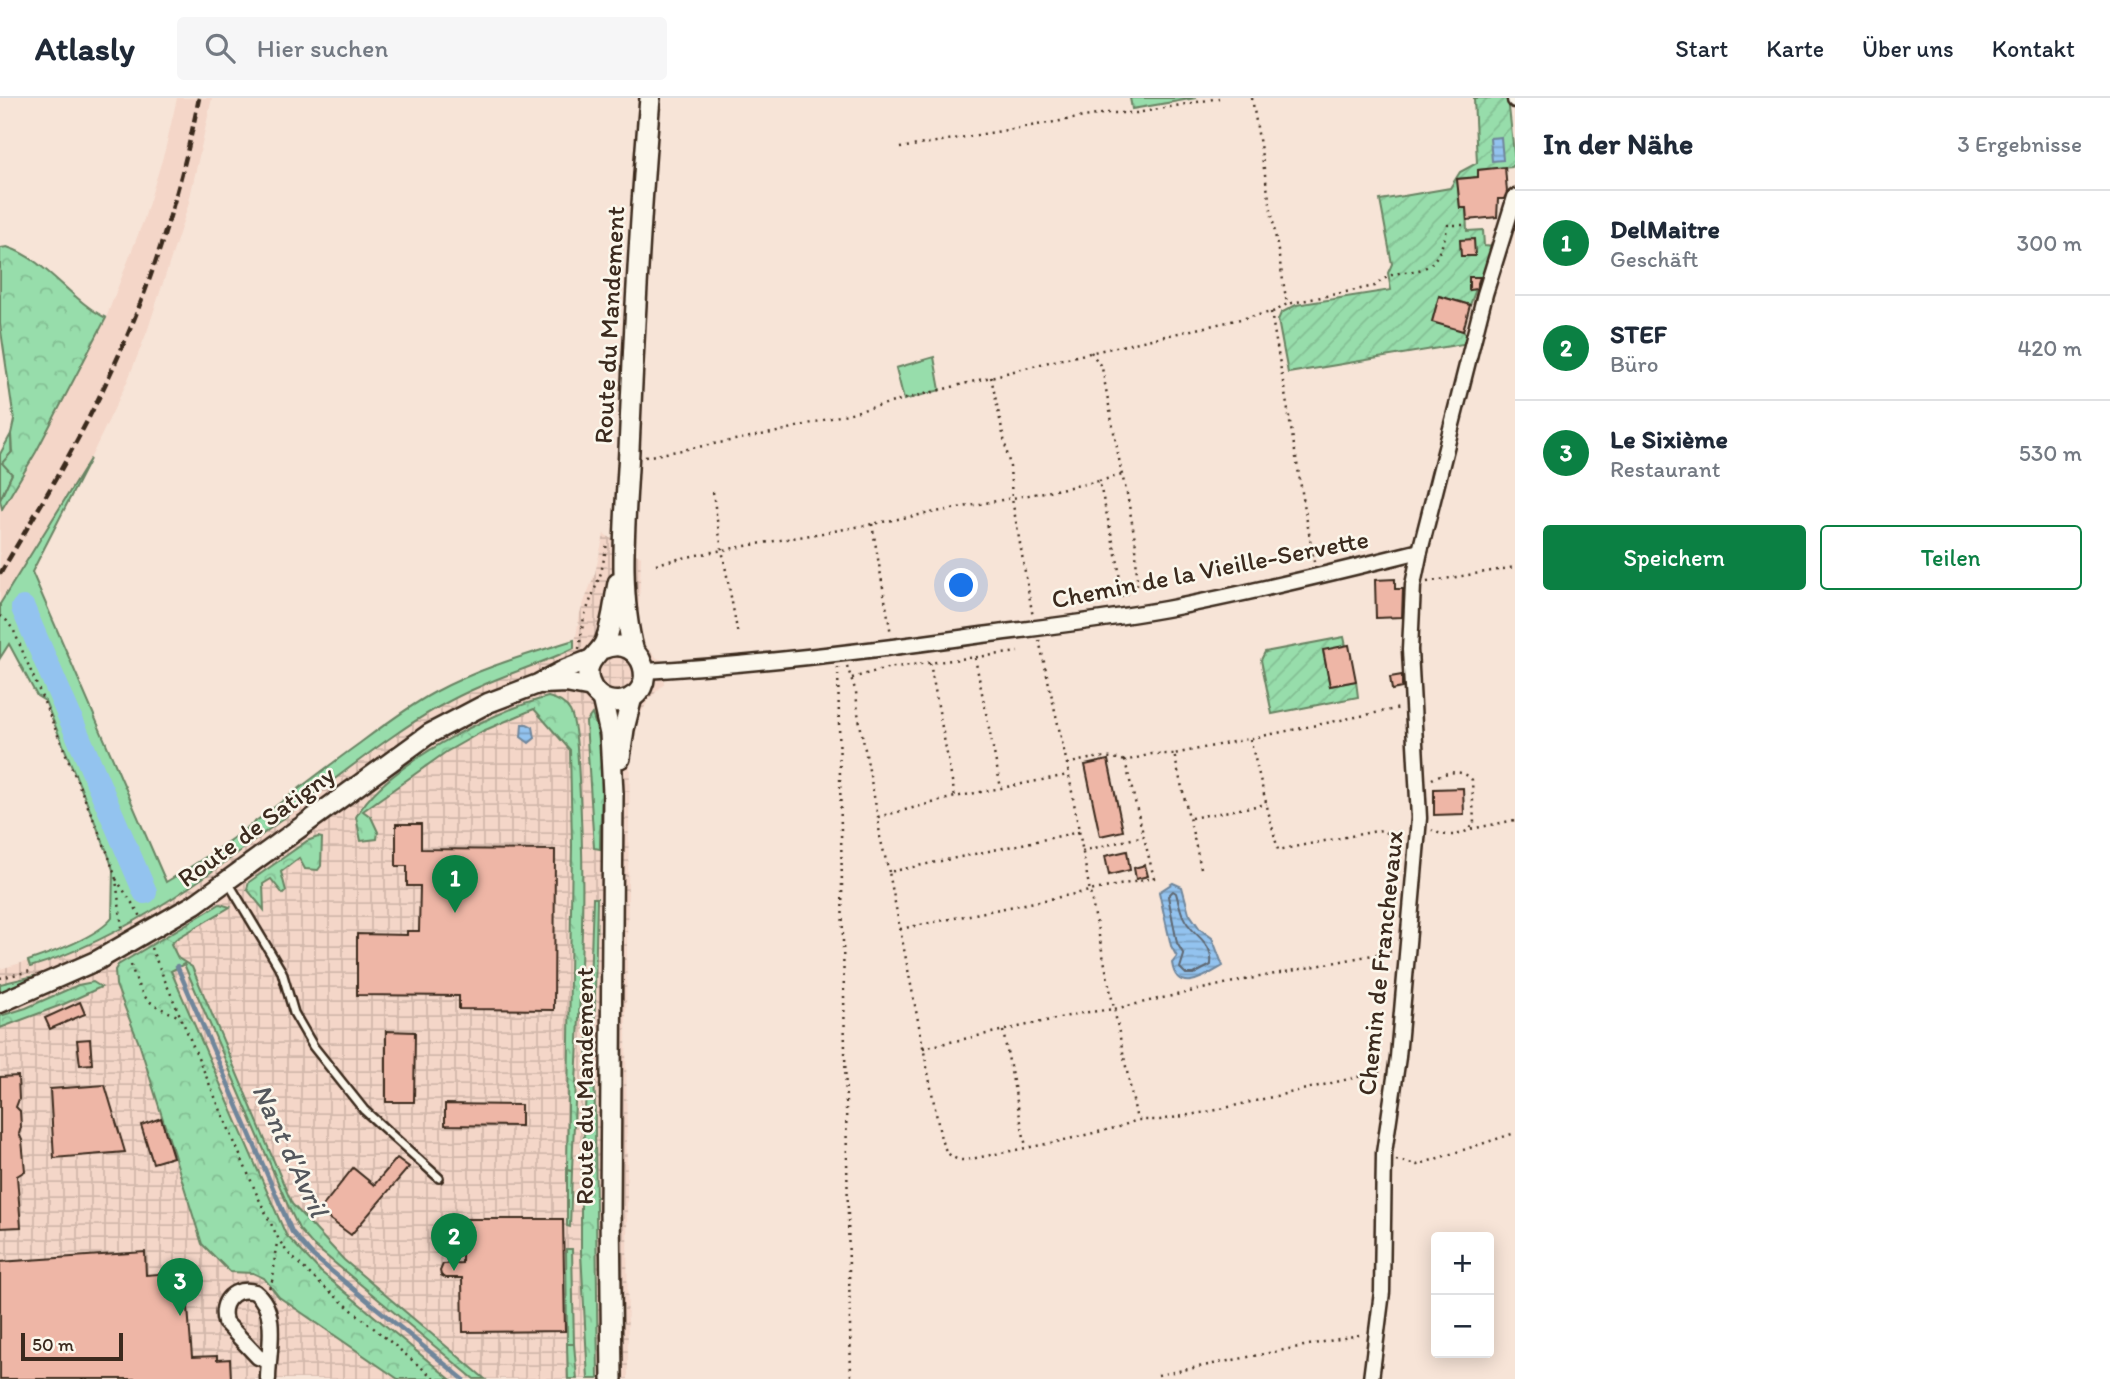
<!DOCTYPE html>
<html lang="de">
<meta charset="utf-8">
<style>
body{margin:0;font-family:Itim,sans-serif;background:#f6f6f7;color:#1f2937}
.controls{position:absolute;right:21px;bottom:21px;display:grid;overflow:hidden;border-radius:7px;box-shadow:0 4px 18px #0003}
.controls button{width:63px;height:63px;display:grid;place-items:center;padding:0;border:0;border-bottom:2px solid #e0e1e3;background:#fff;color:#1f2937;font:35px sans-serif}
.scale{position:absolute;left:21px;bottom:18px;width:102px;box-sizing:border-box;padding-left:7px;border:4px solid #3b2a1e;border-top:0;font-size:19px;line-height:24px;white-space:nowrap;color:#3b2a1e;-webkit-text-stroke:5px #fbf7ec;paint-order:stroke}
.you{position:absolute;left:962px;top:488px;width:24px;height:24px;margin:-18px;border:5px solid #fff;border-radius:50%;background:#1a73e8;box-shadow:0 0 0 10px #1a73e833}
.badge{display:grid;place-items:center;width:46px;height:46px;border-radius:50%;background:#0b8043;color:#fff;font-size:23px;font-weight:700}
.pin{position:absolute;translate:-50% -58px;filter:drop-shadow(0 2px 4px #0008)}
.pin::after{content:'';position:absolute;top:37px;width:24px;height:21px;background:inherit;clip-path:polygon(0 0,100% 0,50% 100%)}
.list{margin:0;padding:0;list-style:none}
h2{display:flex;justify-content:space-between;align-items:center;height:91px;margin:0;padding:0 28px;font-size:30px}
h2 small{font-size:23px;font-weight:400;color:#747a83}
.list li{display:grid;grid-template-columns:46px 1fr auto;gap:21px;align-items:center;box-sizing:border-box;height:105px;padding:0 28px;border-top:2px solid #e0e1e3}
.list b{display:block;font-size:26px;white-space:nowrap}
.list p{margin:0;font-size:23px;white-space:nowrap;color:#747a83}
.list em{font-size:23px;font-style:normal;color:#747a83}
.actions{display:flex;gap:14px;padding:21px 28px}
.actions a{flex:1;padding:16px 0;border:2px solid #0b8043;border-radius:7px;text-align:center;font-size:24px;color:#0b8043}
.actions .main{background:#0b8043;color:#fff}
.icon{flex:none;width:38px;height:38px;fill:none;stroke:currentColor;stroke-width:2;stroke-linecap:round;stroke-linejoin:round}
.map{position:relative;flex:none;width:1515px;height:1281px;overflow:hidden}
header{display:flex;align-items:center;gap:42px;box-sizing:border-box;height:98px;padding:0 35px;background:#fff;border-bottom:2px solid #e0e1e3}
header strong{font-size:33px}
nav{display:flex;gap:38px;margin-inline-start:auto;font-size:24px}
.search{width:490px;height:63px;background:#f6f6f7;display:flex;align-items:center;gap:18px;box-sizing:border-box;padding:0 24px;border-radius:7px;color:#747a83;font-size:26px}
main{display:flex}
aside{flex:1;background:#fff}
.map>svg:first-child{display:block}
.built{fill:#f4d6c8}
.industrial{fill:url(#industrial-grid)}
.grass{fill:#97ddab;stroke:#698464;stroke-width:2;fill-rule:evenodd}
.forest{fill:url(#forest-crowns);stroke:#698464;stroke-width:2}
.garden{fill:url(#garden-furrows);stroke:#698464;stroke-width:2}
.water{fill:url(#water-rules);stroke:#70869b;stroke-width:2}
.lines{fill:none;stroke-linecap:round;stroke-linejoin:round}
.shore{stroke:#5e6772;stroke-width:2}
.stream{stroke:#70869b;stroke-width:4.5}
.river{stroke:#93c3ef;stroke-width:24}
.building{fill:#eeb6a6;stroke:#3b2a1e;stroke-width:2}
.service-casing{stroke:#3b2a1e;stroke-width:12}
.minor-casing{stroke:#3b2a1e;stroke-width:19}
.tertiary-casing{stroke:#3b2a1e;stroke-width:23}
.secondary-casing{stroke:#3b2a1e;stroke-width:24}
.path{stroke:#3b2a1e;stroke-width:2.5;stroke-dasharray:2 5;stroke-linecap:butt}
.service{stroke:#fbf7ec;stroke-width:7}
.minor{stroke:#fbf7ec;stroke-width:14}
.tertiary{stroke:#fbf7ec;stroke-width:18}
.secondary{stroke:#fbf7ec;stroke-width:19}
.rail{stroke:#3b2a1e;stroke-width:4.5;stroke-dasharray:10 5;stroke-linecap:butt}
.labels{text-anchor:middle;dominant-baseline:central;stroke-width:5;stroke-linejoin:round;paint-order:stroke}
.street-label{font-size:26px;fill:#3b2a1e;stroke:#fbf7ec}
.water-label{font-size:28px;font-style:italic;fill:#55585d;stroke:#fbf7ec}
</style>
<header>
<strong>Atlasly</strong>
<div class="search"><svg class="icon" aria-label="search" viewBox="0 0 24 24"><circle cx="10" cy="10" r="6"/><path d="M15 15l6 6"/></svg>Hier suchen</div>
<nav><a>Start</a><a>Karte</a><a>Über uns</a><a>Kontakt</a></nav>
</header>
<main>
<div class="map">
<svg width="1515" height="1281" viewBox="0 0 1515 1281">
<defs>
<pattern id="industrial-grid" width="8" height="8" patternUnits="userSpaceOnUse" patternTransform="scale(1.75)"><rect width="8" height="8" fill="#f4d6c8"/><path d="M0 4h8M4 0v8" fill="none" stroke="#d2b8ab"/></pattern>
<pattern id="forest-crowns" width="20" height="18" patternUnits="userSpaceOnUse" patternTransform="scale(1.75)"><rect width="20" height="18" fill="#97ddab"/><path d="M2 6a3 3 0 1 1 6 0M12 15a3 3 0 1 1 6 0" fill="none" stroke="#83be93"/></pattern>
<pattern id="garden-furrows" width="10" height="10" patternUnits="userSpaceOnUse" patternTransform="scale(1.75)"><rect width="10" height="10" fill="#97ddab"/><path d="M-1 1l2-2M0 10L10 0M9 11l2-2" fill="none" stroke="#83be93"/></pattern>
<pattern id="water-rules" width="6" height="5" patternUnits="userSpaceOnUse" patternTransform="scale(1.75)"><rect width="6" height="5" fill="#93c3ef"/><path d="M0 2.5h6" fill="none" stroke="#799fc1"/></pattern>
</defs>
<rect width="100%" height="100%" fill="#f7e4d7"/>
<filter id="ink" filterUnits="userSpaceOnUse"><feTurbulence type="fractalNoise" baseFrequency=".0143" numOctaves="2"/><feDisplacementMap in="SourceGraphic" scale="14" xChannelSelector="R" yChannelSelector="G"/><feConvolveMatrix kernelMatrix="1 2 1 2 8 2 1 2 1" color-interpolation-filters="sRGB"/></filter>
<g filter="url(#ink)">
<polygon class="built" points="177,0 212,0 188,108 147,234 127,284 90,361 0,506 0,413 36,354 106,220 144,121 165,52"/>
<polygon class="industrial" points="604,436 641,459 638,531 645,548 657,560 662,562 664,586 649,601 638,621 631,644 630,660 626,912 628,1281 0,1281 0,871 28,863 30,869 56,861 272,728 418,621 478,588 574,550 580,515 595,475"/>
<g class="grass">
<polygon points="934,259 940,292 904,302 896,270"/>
<polygon points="11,336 12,376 0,402 0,356"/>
<path d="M90,361l-58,113 134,310c68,-40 130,-93 194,-139 24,-18 49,-37 75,-51 44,-24 91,-37 139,-52v8c-30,15 -63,24 -93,38 -31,13 -61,31 -88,50 -113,79 -229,191 -363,231l-2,-6c23,-8 69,-24 84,-43l1,-48 -5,-16 -63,-153 -8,-5 -28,-52 -9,14v-54zM30,503l122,289 -11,6v3l-121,-284z"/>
<polygon points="593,800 597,800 594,943 588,944"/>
<polygon points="34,878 34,882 0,894 0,886"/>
<polygon points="567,1072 572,1073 570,1129 567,1128"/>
<polygon points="566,1151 572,1151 574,1246 567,1246"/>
</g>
<g class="forest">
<polygon points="1130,0 1196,0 1132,11"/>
<path d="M7,149c40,13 62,52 99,71l-70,134 -34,57 -2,-9 12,-26 -10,-11 10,-11 -1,-18 3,-14 -14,-96v-76z"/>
<path d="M548,599c9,2 17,5 22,14 7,12 8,52 9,68 9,130 -2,262 -7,392l-5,-1 5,-325 -2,-95 -36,-41 -51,22 -37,21 -83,59 8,6 7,15 -1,7 -16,2 -5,-24c28,-51 136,-106 192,-120z"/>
<path d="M592,616c16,41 8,91 8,135l-6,-1 -8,-126z"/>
<polygon points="318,739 322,740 321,768 318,772 305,771 299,760 281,774 286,793 283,796 271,781 263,786 264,812 247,791 249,784 307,743"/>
<polygon points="220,806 230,809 176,841 171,846 178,860 192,869 292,1106 344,1162 485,1281 474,1281 312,1146 299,1131 289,1110 184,866 171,873 286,1137 321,1174 450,1281 398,1281 279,1199 264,1180 253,1175 230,1174 202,1146 140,948 116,887 115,872 118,867"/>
<polygon points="93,884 101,889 64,906 0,930 0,918 26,910 78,887"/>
<polygon points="594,943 598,1281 588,1281 581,1154 581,1104 588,944"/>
<polygon points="567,1246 574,1246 577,1281 568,1281"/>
</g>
<g class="garden">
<polygon points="1474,0 1508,0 1515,65 1512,69 1478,72 1478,79 1457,81 1460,110 1466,110 1467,133 1483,132 1484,148 1495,149 1482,191 1481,179 1469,179 1469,191 1476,191 1470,207 1439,198 1432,223 1463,233 1469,239 1469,245 1288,275 1278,222 1281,215 1296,207 1391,192 1388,175 1392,166 1380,102 1450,90 1460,74 1477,65"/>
<polygon points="1344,539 1346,548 1323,553 1330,588 1356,583 1358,599 1272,616 1261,562 1265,554"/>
</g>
<g class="water">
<polygon points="1501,39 1503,62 1492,63 1490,40"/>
<polygon points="522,626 527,626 533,629 535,640 529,645 521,639"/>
<path d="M1173,785l9,4 7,26 11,16 12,9 11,28c-17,10 -46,30 -51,-3l5,-6 -6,-11 -12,-54z"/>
</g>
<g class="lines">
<path class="shore" d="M1173,793l3,2c2,7 4,16 7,23 8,20 31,24 28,49l-17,9h-8l-6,-6 4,-13 -7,-12 -9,-47z"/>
<polyline class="stream" points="177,868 292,1134 312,1157 463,1281"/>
<polyline class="river" points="23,510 145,794"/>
</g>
<g class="building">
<polygon points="1505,69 1507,94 1504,101 1498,101 1497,119 1467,122 1466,110 1460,110 1457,81 1478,79 1478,72"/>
<polygon points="1474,141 1475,158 1461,158 1460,142"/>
<polygon points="1469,179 1480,179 1476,191 1469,192"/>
<polygon points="1439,198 1470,207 1463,233 1432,224"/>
<polygon points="1395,481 1395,491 1403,491 1402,519 1376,520 1375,482"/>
<polygon points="1349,547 1356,583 1330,588 1323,552"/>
<polygon points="1402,577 1402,590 1392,592 1390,579"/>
<polygon points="1108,662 1123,733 1100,738 1085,667"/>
<polygon points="1463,690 1464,716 1434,717 1434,691"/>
<polygon points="396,726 421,726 421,751 555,752 554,912 459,911 459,898 357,897 357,836 407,837 407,833 419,833 420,788 407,788 407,768 396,768"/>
<polygon points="1127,753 1130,772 1109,777 1105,758"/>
<polygon points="1145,767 1148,778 1136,781 1134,770"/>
<polygon points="80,904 85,916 50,931 45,920"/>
<polygon points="386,933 415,934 414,1004 386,1004"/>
<polygon points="90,941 92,966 80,967 77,942"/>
<polygon points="18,978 19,1001 16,1009 20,1013 21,1029 19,1036 22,1042 25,1073 17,1078 21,1129 0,1130 0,979"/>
<polygon points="105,987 125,1054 54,1060 50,991"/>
<polygon points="445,1006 521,1007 521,1028 445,1027"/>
<polygon points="161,1020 173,1059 153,1065 141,1027"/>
<polygon points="397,1060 409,1069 351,1137 319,1113 353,1070 374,1087"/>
<polygon points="462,1121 563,1121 565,1233 463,1234 462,1180 446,1180 441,1177 440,1173 443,1166 462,1165"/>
<polygon points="145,1154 146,1177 185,1174 192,1259 217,1258 217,1262 230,1261 231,1281 0,1281 0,1164"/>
</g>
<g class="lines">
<defs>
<polyline id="service" points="228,784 282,874 294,915 313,948 364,1012 439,1080"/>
<g id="minor">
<polyline points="1515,0 1515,2"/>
<path d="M645,573c113,-7 225,-20 337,-36 62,-8 123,-15 184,-26 85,-16 170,-37 254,-58"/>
<path d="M268,1263l-10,-4 -33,-35c-6,-21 10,-36 30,-30 25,20 13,59 13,87"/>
<polyline points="1371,1281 1382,1194 1384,1055 1398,959 1419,720 1410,552 1413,487 1420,453 1485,196 1515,99"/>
</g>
<g id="tertiary">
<polyline points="542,586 566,585 592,590"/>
<polyline points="0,905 98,862 195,806 429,636 488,605 538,586 566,571 592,561"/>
</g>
<g id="secondary">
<path d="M602,551c42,-18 60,44 20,52 -9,2 -19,-1 -25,-7 -7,-7 -10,-16 -9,-25 2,-12 13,-17 17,-27 8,-19 9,-39 13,-59"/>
<path d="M634,554c-17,-63 -8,-138 -5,-202 5,-118 11,-235 21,-352"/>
<polyline points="602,600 610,636 613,695 610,1113 612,1281"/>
<polyline points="620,660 624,631 632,599"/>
</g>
</defs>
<use href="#service" class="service-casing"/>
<use href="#minor" class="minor-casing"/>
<use href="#tertiary" class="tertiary-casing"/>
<use href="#secondary" class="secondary-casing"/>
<g class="path">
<polyline points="1252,0 1287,206"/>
<polyline points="900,50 1108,15 1137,15 1219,0"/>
<polyline points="1271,214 1314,464"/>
<polyline points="1091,254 1102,270 1122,377 1127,396 1136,447 1137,487 1131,494 1122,498"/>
<polyline points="991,279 1010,369 1012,401 1033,519"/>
<path d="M645,359l132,-25 268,-69 231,-52 11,-7 88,-18c33,-31 57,9 73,-61h19"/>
<polyline points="1099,383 1122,377"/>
<path d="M713,394c6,48 17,96 25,144"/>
<polyline points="872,426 891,536"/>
<path d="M656,466c71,-17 144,-26 216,-40 76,-15 152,-27 227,-43l19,82 4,38"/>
<polyline points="1427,484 1515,469"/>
<polyline points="0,518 7,523 14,533 108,756 116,781 122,829"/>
<polyline points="1039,542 1067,666 1090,794 1137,1022"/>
<polyline points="579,551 584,519 601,475 607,446"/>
<polyline points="975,560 1001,690"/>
<polyline points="930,565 955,699"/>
<polyline points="847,568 856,594 858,615 878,719"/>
<polyline points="838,569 851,1281"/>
<polyline points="852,580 887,570 1018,554"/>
<polyline points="1250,641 1278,752 1382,732 1389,737 1404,732"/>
<path d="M1067,666c21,-5 38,-10 58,-3"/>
<path d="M1432,681c12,-7 31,-11 40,1l2,44c-9,13 -29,14 -42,6"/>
<polyline points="309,691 315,700"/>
<polyline points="1191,720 1267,706"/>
<polyline points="1471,731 1515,722"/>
<path d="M1079,734l-190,40 52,267c4,13 11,22 25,21l90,-18 63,-15 18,-7h23l52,-9 171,-40"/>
<polyline points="1082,753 1144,738"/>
<polyline points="1201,770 1174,656 1400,610"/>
<polyline points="889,774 880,739 878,719 955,699 1068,677"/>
<polyline points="116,781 142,820"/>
<polyline points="900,831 1154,780 1125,663 1152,656 1174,656"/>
<polyline points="151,850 258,1099 279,1142 287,1154 317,1183 435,1281"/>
<path d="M131,867c11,36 15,37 49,52"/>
<polyline points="0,880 31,873"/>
<polyline points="1003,933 1026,1049"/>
<polyline points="923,950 1082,915 1114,911 1229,885 1393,853"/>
<polyline points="1396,1062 1417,1067 1515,1035"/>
<path d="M269,1190c8,-14 3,-31 9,-47"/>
<polyline points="1158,1277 1364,1236"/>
</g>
<use href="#service" class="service"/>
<use href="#minor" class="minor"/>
<use href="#tertiary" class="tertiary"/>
<use href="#secondary" class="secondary"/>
<path class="rail" d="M0,476c39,-66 79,-132 111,-202 41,-87 69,-179 88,-274"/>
</g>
</g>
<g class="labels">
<g class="street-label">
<text transform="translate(609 227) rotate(-87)">Route du Mandement</text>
<text transform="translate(1210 471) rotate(-11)">Chemin de la Vieille-Servette</text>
<text transform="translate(256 728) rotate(-36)">Route de Satigny</text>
<text transform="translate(1380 865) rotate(-84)">Chemin de Franchevaux</text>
<text transform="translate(584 988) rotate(-90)">Route du Mandement</text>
</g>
<g class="water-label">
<text transform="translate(291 1052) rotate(65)">Nant d'Avril</text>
</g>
</g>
</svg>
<div class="controls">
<button>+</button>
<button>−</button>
</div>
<div class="scale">50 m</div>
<div class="you"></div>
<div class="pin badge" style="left:455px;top:815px">1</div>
<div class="pin badge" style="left:454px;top:1173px">2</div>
<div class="pin badge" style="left:180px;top:1218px">3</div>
</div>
<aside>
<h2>In der Nähe<small>3 Ergebnisse</small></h2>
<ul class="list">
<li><span class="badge">1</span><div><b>DelMaitre</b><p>Geschäft</p></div><em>300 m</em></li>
<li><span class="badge">2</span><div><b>STEF</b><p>Büro</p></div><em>420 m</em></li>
<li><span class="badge">3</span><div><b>Le Sixième</b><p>Restaurant</p></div><em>530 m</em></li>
</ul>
<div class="actions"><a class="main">Speichern</a><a>Teilen</a></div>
</aside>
</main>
